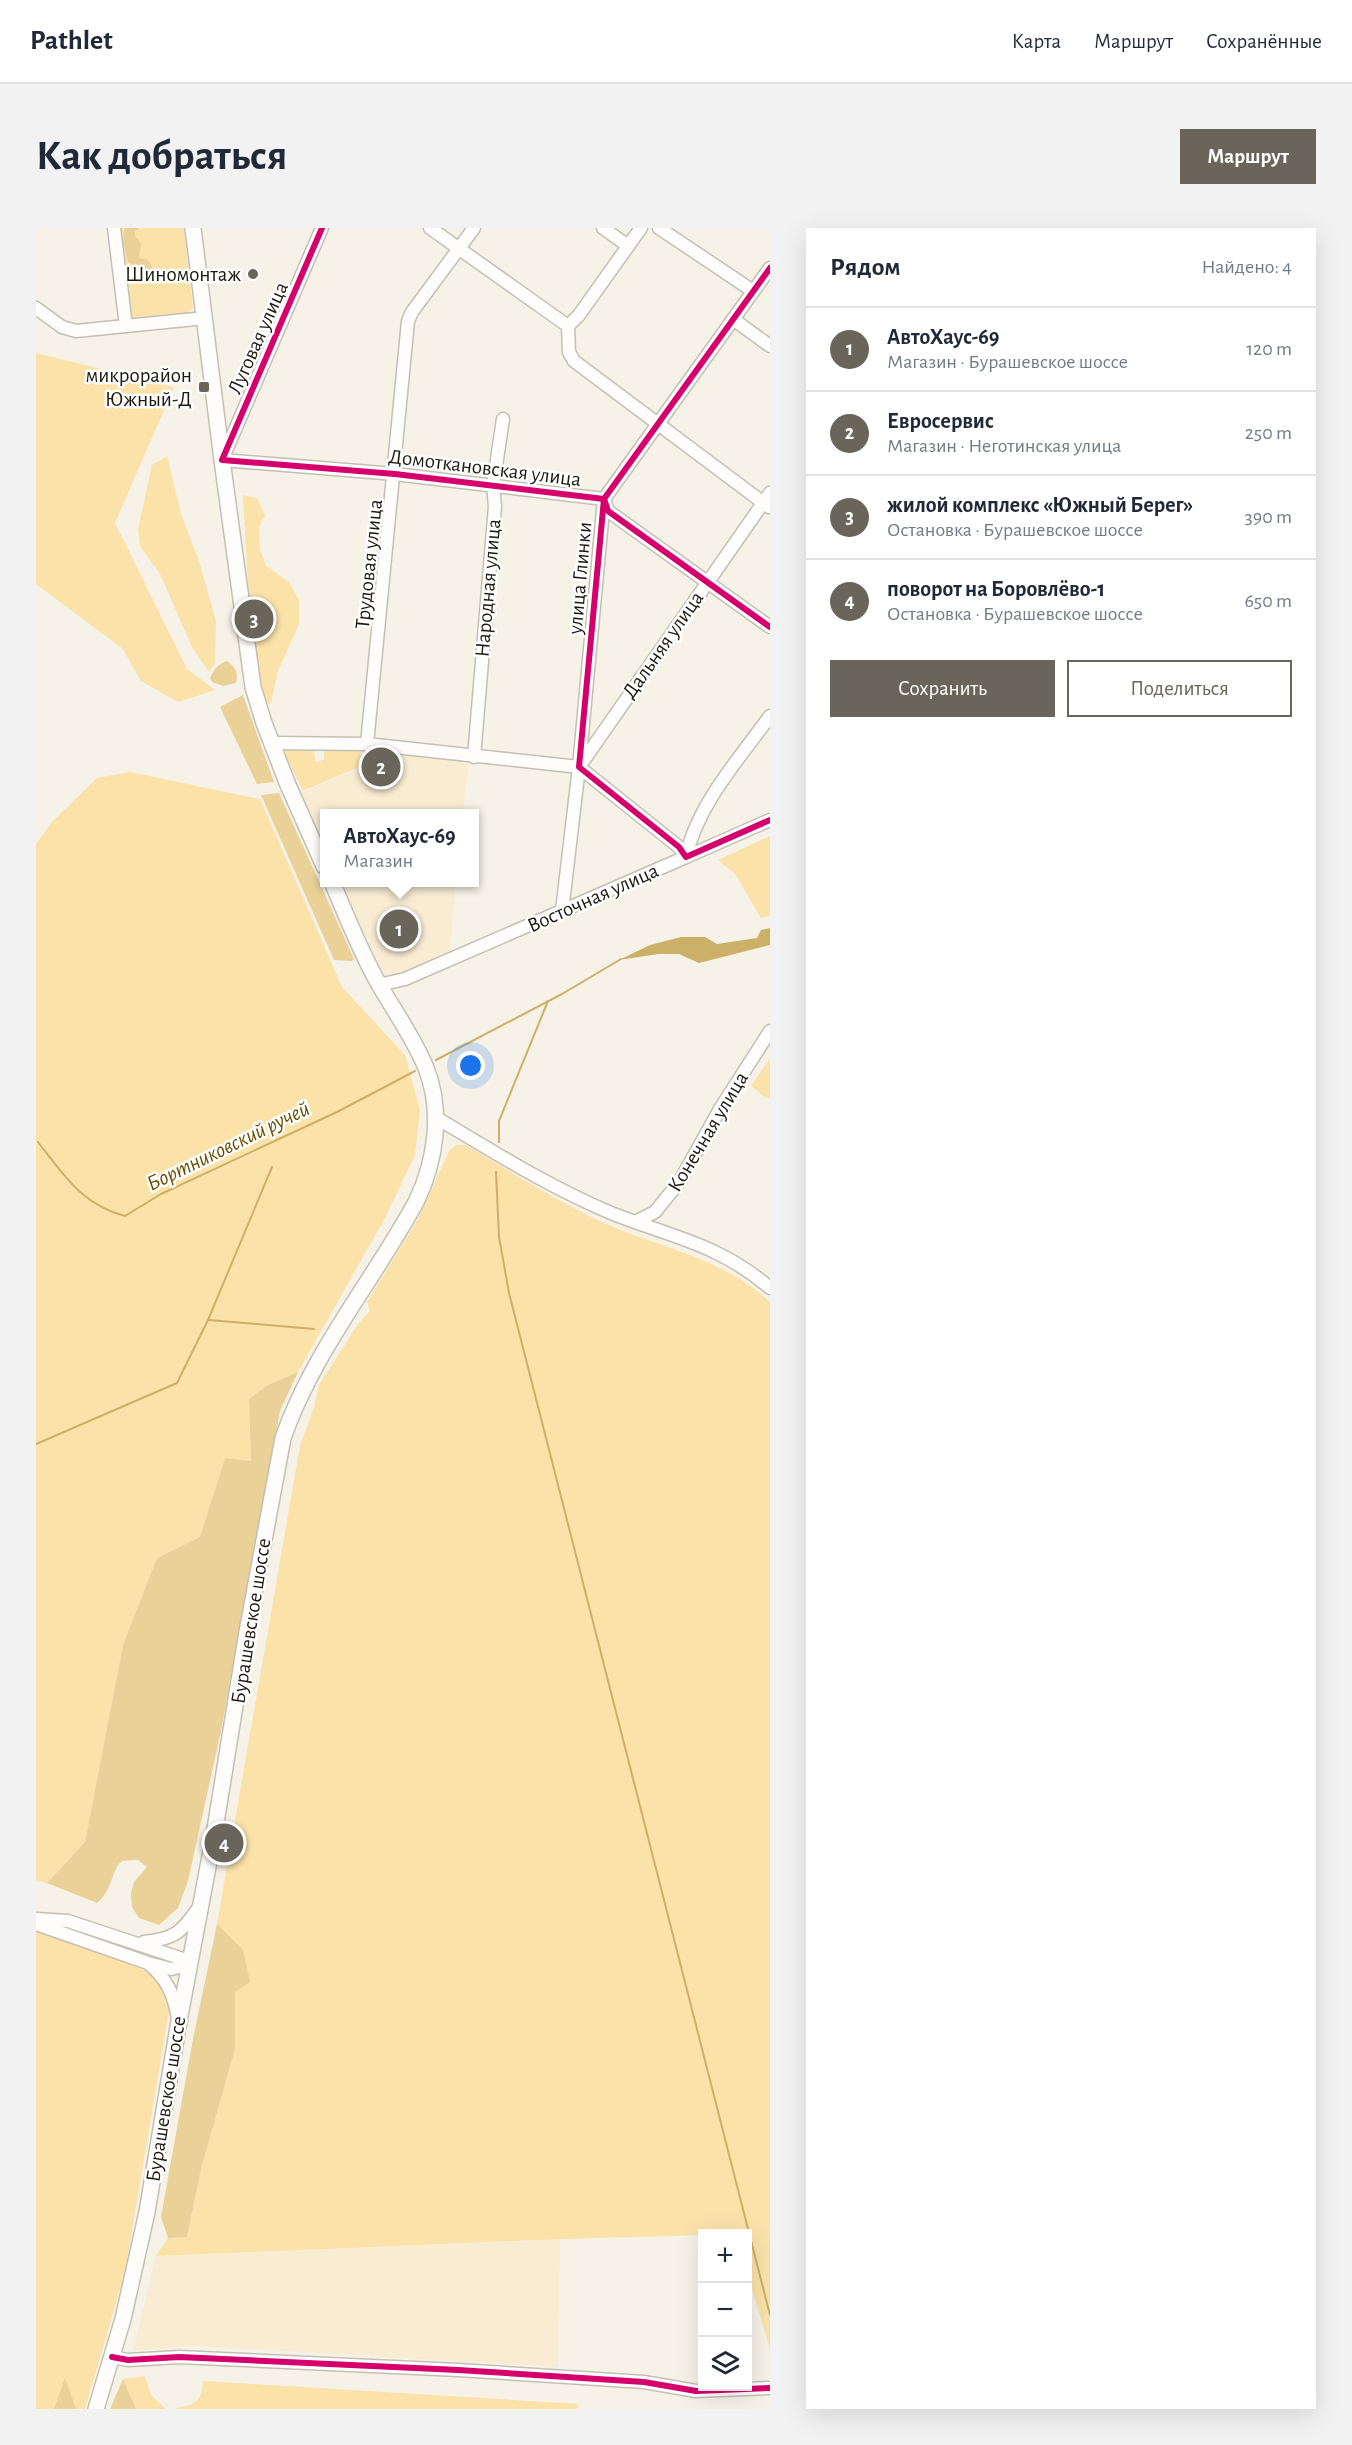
<!DOCTYPE html>
<html lang="ru">
<meta charset="utf-8">
<style>
body{margin:0;font-family:"Alegreya Sans",sans-serif;background:#f2f2f3;color:#1f2937}
.controls{position:absolute;right:18px;bottom:18px;display:grid;overflow:hidden;border-radius:0px;box-shadow:0 6px 24px #0002}
.controls button{width:54px;height:54px;display:grid;place-items:center;padding:0;border:0;border-bottom:2px solid #e0e1e3;background:#fff;color:#1f2937;font:30px sans-serif}
.you{position:absolute;left:435px;top:838px;width:21px;height:21px;margin:-15px;border:4px solid #fff;border-radius:50%;background:#1a73e8;box-shadow:0 0 0 9px #1a73e833}
.badge{display:grid;place-items:center;width:39px;height:39px;border-radius:50%;background:#6a655a;color:#fff;font-size:20px;font-weight:700}
.pin{position:absolute;translate:-50% -50%;border:3px solid #fff;box-shadow:0 2px 6px #0006}
.popup{position:absolute;left:284px;top:581px;width:159px;height:78px;box-sizing:border-box;display:grid;place-content:center;border-radius:0px;background:#fff;filter:drop-shadow(0 2px 4px #0005);font-size:20px;white-space:nowrap;color:#747a83}
.popup b{font-size:22px;color:#1f2937}
.popup::after{content:'';position:absolute;left:50%;top:100%;margin-left:-12px;border:12px solid transparent;border-top-color:#fff}
.list{margin:0;padding:0;list-style:none}
h2{display:flex;justify-content:space-between;align-items:center;height:78px;margin:0;padding:0 24px;font-size:26px}
h2 small{font-size:20px;font-weight:400;color:#747a83}
.list li{display:grid;grid-template-columns:39px 1fr auto;gap:18px;align-items:center;box-sizing:border-box;height:84px;padding:0 24px;border-top:2px solid #e0e1e3}
.list b{display:block;font-size:22px;white-space:nowrap}
.list p{margin:0;font-size:20px;white-space:nowrap;color:#747a83}
.list em{font-size:20px;font-style:normal;color:#747a83}
.actions{display:flex;gap:12px;padding:18px 24px}
.actions a{flex:1;padding:14px 0;border:2px solid #6a655a;border-radius:0px;text-align:center;font-size:21px;color:#6a655a}
.actions .main{background:#6a655a;color:#fff}
.icon{flex:none;width:33px;height:33px;fill:none;stroke:currentColor;stroke-width:2;stroke-linecap:round;stroke-linejoin:round}
.map{position:relative;flex:none;width:734px;height:2181px;overflow:hidden;border-radius:0px}
header{display:flex;align-items:center;gap:36px;box-sizing:border-box;height:84px;padding:0 30px;background:#fff;border-bottom:2px solid #e0e1e3}
header strong{font-size:28px}
nav{display:flex;gap:33px;margin-inline-start:auto;font-size:21px}
.intro{display:flex;align-items:center;justify-content:space-between;box-sizing:border-box;height:144px;padding:0 36px}
h1{margin:0;font-size:42px}
.button{padding:15px 27px;border-radius:0px;background:#6a655a;color:#fff;font-size:21px;font-weight:700}
main{display:flex;gap:36px;padding:0 36px}
aside{flex:1;background:#fff;border-radius:0px;box-shadow:0 6px 24px #0002}
.map>svg:first-child{display:block}
.built{fill:#f8ecd3}
.green{fill:#fae2a9}
.forest{fill:#e9d198}
.water{fill:#ccb067}
.lines{fill:none;stroke-linecap:round;stroke-linejoin:round}
.stream{stroke:#ccb067;stroke-width:2}
.minor-casing{stroke:#c4bfb5;stroke-width:15}
.major-casing{stroke:#c4bfb5;stroke-width:18}
.minor{stroke:#fefdfc;stroke-width:12}
.major{stroke:#fefdfc;stroke-width:15}
.cycleway-casing{stroke:#fff;stroke-width:10}
.cycleway{stroke:#d6006c;stroke-width:6}
.poi-dot{fill:#6a655a;stroke:#fff;stroke-width:2}
.labels{text-anchor:middle;dominant-baseline:central;stroke-width:5;stroke-linejoin:round;paint-order:stroke}
.poi-label{font-size:21px;fill:#1e190e;stroke:#fff;text-anchor:end}
.street-label{font-size:21px;fill:#1e190e;stroke:#fff}
.water-label{font-size:22px;font-style:italic;fill:#694f00;stroke:#fff}
</style>
<header>
<strong>Pathlet</strong>
<nav><a>Карта</a><a>Маршрут</a><a>Сохранённые</a></nav>
</header>
<div class="intro"><h1>Как добраться</h1><a class="button">Маршрут</a></div>
<main>
<div class="map">
<svg width="734" height="2181" viewBox="0 0 734 2181">
<rect width="100%" height="100%" fill="#f7f2e8"/>
<g class="built">
<polygon points="327,520 433,533 427,585 288,586 288,617 265,565 324,540"/>
<polygon points="304,655 420,655 413,727 368,747 350,751"/>
<polygon points="524,2011 522,2139 163,2118 97,2123 120,2028"/>
</g>
<g class="green">
<polygon points="83,0 148,0 157,80 148,87 132,86 95,90"/>
<polygon points="0,125 138,159 79,295 151,441 179,462 142,474 105,453 87,421 0,356"/>
<polygon points="131,228 145,286 163,333 180,393 179,435 173,444 156,419 124,346 104,318 102,301 116,237"/>
<polygon points="207,267 221,270 229,287 223,300 224,322 230,338 253,354 263,372 263,396 242,443 235,475 229,476 213,378"/>
<polygon points="251,519 277,519 280,534 288,532 288,524 299,519 325,521 323,539 267,563 249,526"/>
<polygon points="94,544 224,571 306,759 369,827 384,882 379,927 349,990 262,1144 232,1157 213,1171 215,1233 189,1230 164,1309 121,1330 87,1417 49,1614 11,1655 0,1652 0,616 16,594 61,550"/>
<polygon points="734,608 734,688 725,690 699,646 682,632"/>
<polygon points="734,830 734,870 730,870 715,858"/>
<path d="M420,917h10c51,30 102,64 157,86 52,20 104,31 147,71v1047l-22,-73v-42l-188,5 -404,17 12,-18 19,-1 14,-68 34,-120v-58l-6,-54 -12,-13 83,-478 14,-39 5,-22 39,-61 12,-13 -3,-9 51,-83 31,-68z"/>
<path d="M0,1703c28,10 105,30 122,50 7,7 9,15 12,25l-45,266 -40,137h-49z"/>
<polygon points="109,2148 115,2167 130,2181 100,2181 87,2151"/>
<path d="M167,2153l376,23 -3,5h-403c20,-5 29,-4 30,-28z"/>
</g>
<g class="forest">
<polygon points="89,0 103,0 99,3 99,8 105,16 103,30 112,32 117,41 107,50 95,41 96,36 92,34 87,14"/>
<path d="M191,433c8,6 12,12 9,22l-13,3 -11,-4 -2,-4c4,-9 8,-14 17,-17z"/>
<polygon points="207,467 238,554 221,556 184,479"/>
<polygon points="243,565 318,731 316,733 298,732 225,567"/>
<path d="M262,1144l-18,39 -59,320 -33,150 -10,27 -19,17 -20,-7 -7,-11 -1,-14 3,-11 13,-15 -9,-7c-4,0 -11,0 -15,1 -11,4 -10,30 -26,42l-50,-20 38,-41 38,-197 34,-87 43,-21 25,-79 26,3 -2,-62 19,-14z"/>
<polygon points="181,1696 207,1722 214,1754 199,1764 199,1821 165,1941 151,2009 132,2010 125,1989 157,1811"/>
<polygon points="29,2150 40,2181 18,2181"/>
<polygon points="87,2151 100,2181 74,2181"/>
</g>
<polygon class="water" points="734,700 734,717 663,735 643,726 622,726 583,732 614,717 645,709 669,709 681,716 721,710 725,702"/>
<g class="lines">
<g class="stream">
<polyline points="400,832 526,766 585,731"/>
<path d="M2,914c26,33 44,63 87,74l36,-22 176,-82 78,-41"/>
<polyline points="463,914 463,893 512,773"/>
<polyline points="460,944 463,1009 473,1065 734,2087"/>
<polyline points="173,1092 278,1101"/>
<polyline points="0,1216 141,1155 172,1092 236,939"/>
</g>
<defs>
<g id="minor">
<polyline points="78,0 90,98"/>
<polyline points="286,0 186,232 359,246 568,271 572,283 734,399"/>
<polyline points="394,0 532,98 533,124 538,133 733,279"/>
<polyline points="567,0 592,18"/>
<polyline points="623,0 717,63"/>
<polyline points="734,40 568,271 543,539 643,619 650,629 734,592"/>
<polyline points="0,80 26,99 40,103 169,90"/>
<polyline points="697,91 734,118"/>
<polyline points="532,98 543,87 605,0"/>
<polyline points="236,515 331,516 543,539"/>
<polyline points="331,516 372,93 376,84 438,0"/>
<polyline points="438,529 459,278 457,258 467,191"/>
<polyline points="526,683 543,539 734,265"/>
<path d="M343,757l26,-6 281,-122c11,-52 53,-98 84,-141"/>
<path d="M399,889c57,34 114,70 176,96 60,24 108,31 159,75"/>
<polyline points="599,994 619,984 644,953 684,881 734,803"/>
<polyline points="0,1691 32,1693 153,1733"/>
<polyline points="0,1696 112,1735 135,1741 148,1738 153,1733"/>
<path d="M108,1714c31,-3 38,-10 55,-35"/>
<path d="M113,1736c18,15 25,31 29,54"/>
<polyline points="76,2129 92,2132 143,2129 422,2142 608,2154 660,2163 734,2160"/>
</g>
<g id="major">
<polyline points="157,0 186,232 217,459 228,495 252,557 288,638"/>
<path d="M60,2181l27,-90 24,-107 32,-191 35,-186 33,-203 36,-194c30,-86 90,-157 133,-236 20,-41 27,-91 10,-134 -13,-32 -34,-60 -50,-89 -17,-31 -30,-64 -44,-97"/>
</g>
</defs>
<use href="#minor" class="minor-casing"/>
<use href="#major" class="major-casing"/>
<use href="#minor" class="minor"/>
<use href="#major" class="major"/>
<defs>
<g id="cycleway">
<polyline points="286,0 186,232 359,246 568,271 572,283 734,399"/>
<polyline points="734,40 568,271 543,539 643,619 650,629 734,592"/>
<polyline points="76,2129 92,2132 143,2129 422,2142 608,2154 660,2163 734,2160"/>
</g>
</defs>
<use href="#cycleway" class="cycleway-casing"/>
<use href="#cycleway" class="cycleway"/>
</g>
<g class="poi-dot">
<circle cx="217" cy="46" r="6"/>
<rect x="162" y="153" width="12" height="12" rx="3"/>
</g>
<g class="labels">
<g class="poi-label">
<text x="205" y="46">Шиномонтаж</text>
<text x="156" y="147">микрорайон<tspan x="156" dy="24">Южный-Д</tspan></text>
</g>
<g class="street-label">
<text transform="translate(222 110) rotate(-66)">Луговая улица</text>
<text transform="translate(449 240) rotate(7)">Домоткановская улица</text>
<text transform="translate(333 336) rotate(-84)">Трудовая улица</text>
<text transform="translate(544 350) rotate(-85)">улица Глинки</text>
<text transform="translate(452 360) rotate(-85)">Народная улица</text>
<text transform="translate(627 417) rotate(-55)">Дальняя улица</text>
<text transform="translate(557 670) rotate(-24)">Восточная улица</text>
<text transform="translate(672 904) rotate(-59)">Конечная улица</text>
<text transform="translate(215 1393) rotate(-81)">Бурашевское шоссе</text>
<text transform="translate(130 1871) rotate(-81)">Бурашевское шоссе</text>
</g>
<g class="water-label">
<text transform="translate(192 918) rotate(-26)">Бортниковский ручей</text>
</g>
</g>
</svg>
<div class="controls">
<button>+</button>
<button>−</button>
<button><svg class="icon" aria-label="layers" viewBox="0 0 24 24"><path d="M12 4l9 5-9 5-9-5zM3 14l9 5 9-5"/></svg></button>
</div>
<div class="you"></div>
<div class="pin badge" style="left:363px;top:701px">1</div>
<div class="popup"><b>АвтоХаус-69</b>Магазин</div>
<div class="pin badge" style="left:345px;top:539px">2</div>
<div class="pin badge" style="left:218px;top:391px">3</div>
<div class="pin badge" style="left:188px;top:1615px">4</div>
</div>
<aside>
<h2>Рядом<small>Найдено: 4</small></h2>
<ul class="list">
<li><span class="badge">1</span><div><b>АвтоХаус-69</b><p>Магазин · Бурашевское шоссе</p></div><em>120 m</em></li>
<li><span class="badge">2</span><div><b>Евросервис</b><p>Магазин · Неготинская улица</p></div><em>250 m</em></li>
<li><span class="badge">3</span><div><b>жилой комплекс «Южный Берег»</b><p>Остановка · Бурашевское шоссе</p></div><em>390 m</em></li>
<li><span class="badge">4</span><div><b>поворот на Боровлёво-1</b><p>Остановка · Бурашевское шоссе</p></div><em>650 m</em></li>
</ul>
<div class="actions"><a class="main">Сохранить</a><a>Поделиться</a></div>
</aside>
</main>
